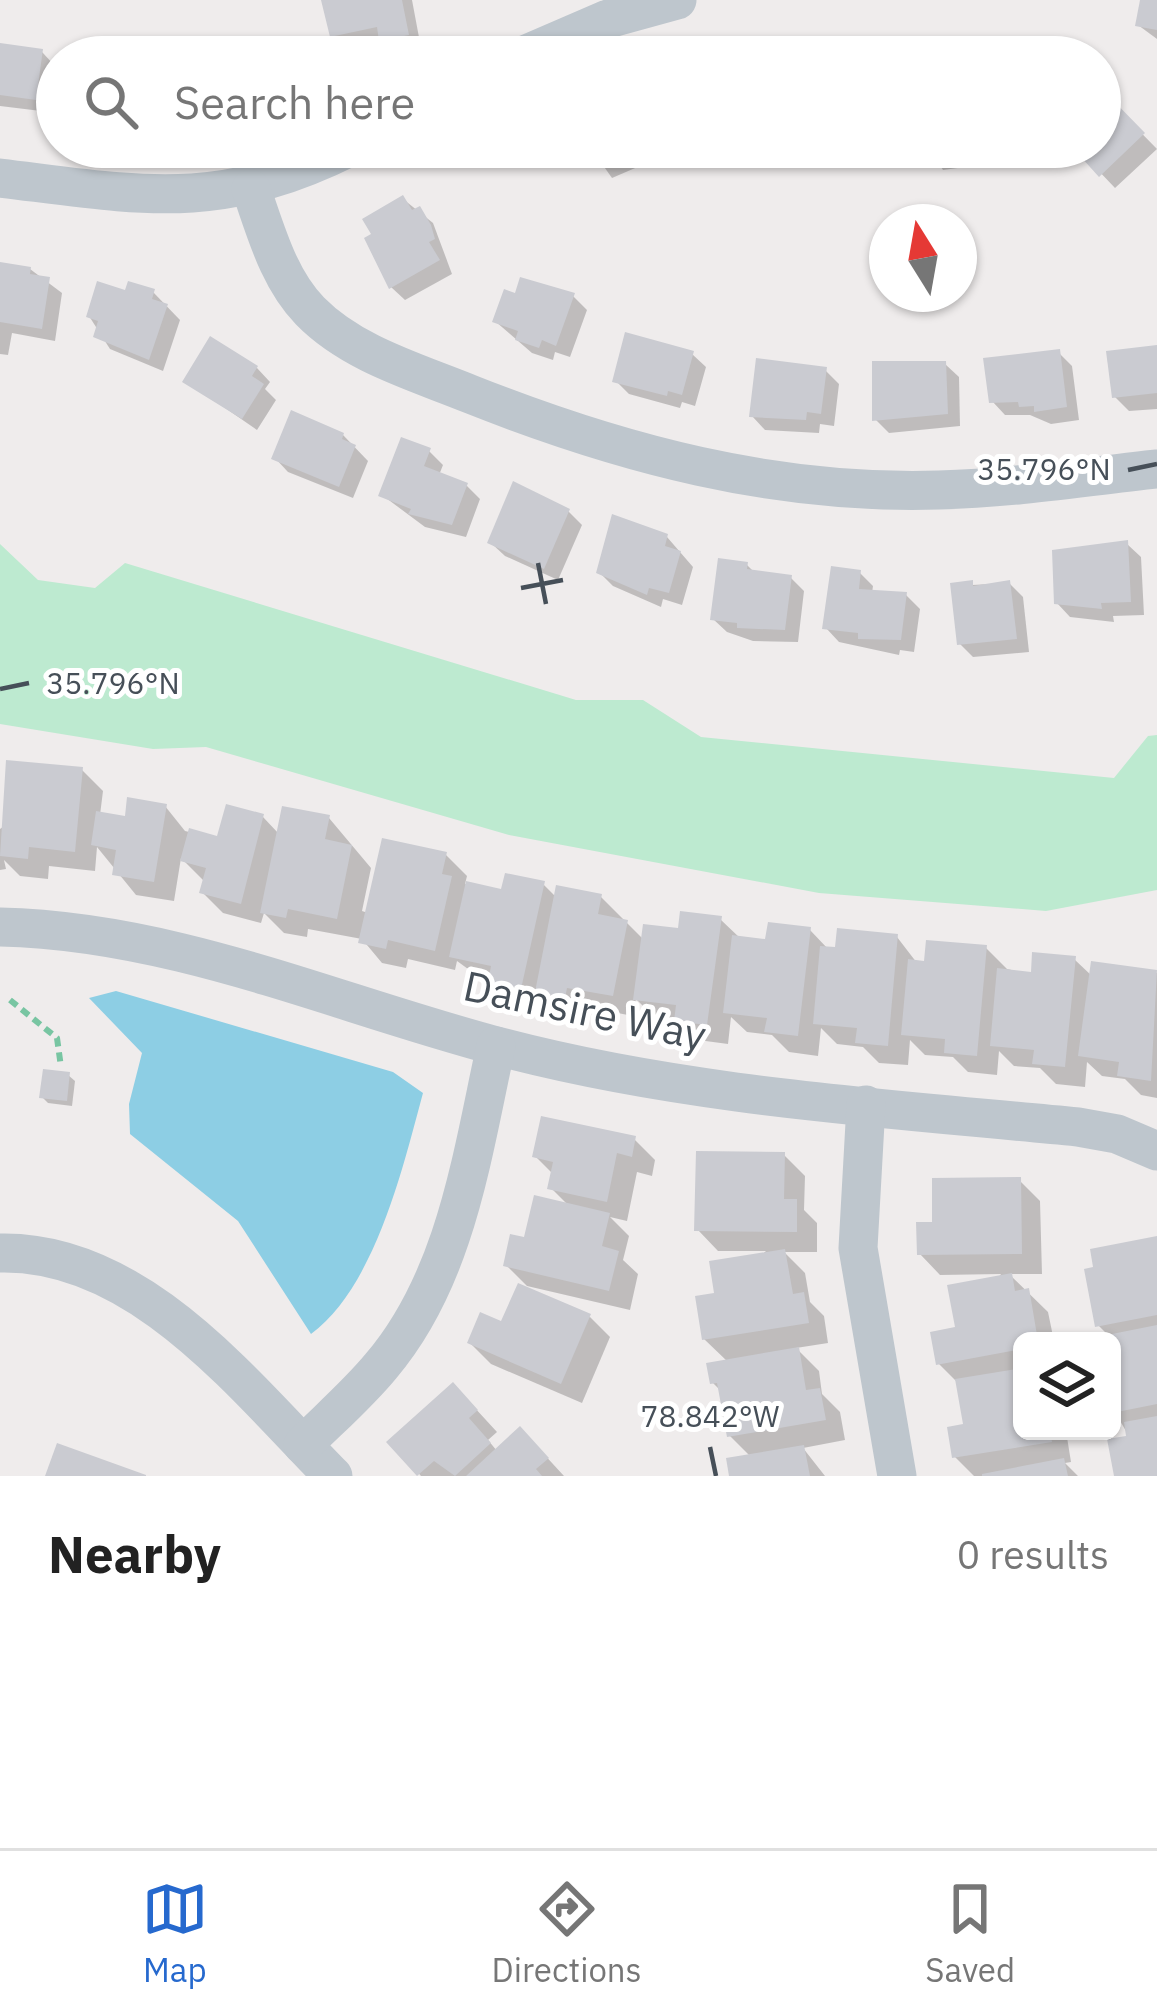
<!DOCTYPE html>
<meta charset="utf-8">
<style>
body{margin:0;font-family:"IBM Plex Sans",sans-serif;background:#f6f6f6;color:#222}
.controls{position:absolute;right:36px;bottom:36px;display:grid;overflow:hidden;border-radius:18px;box-shadow:0 3px 9px #0004}
.controls button{width:108px;height:108px;display:grid;place-items:center;padding:0;border:0;border-bottom:3px solid #e0e0e0;background:#fff;color:#222;font:60px sans-serif}
.compass{position:absolute;left:869px;top:204px;width:108px;height:108px;border-radius:50%;background:#fff;box-shadow:0 3px 9px #0004;rotate:349deg}
.list{margin:0;padding:0;list-style:none}
h2{display:flex;justify-content:space-between;align-items:center;height:156px;margin:0;padding:0 48px;font-size:51px}
h2 small{font-size:39px;font-weight:400;color:#767676}
.icon{flex:none;width:66px;height:66px;fill:none;stroke:currentColor;stroke-width:2;stroke-linecap:round;stroke-linejoin:round}
.map{position:relative;flex:none;width:1157px;height:1476px;overflow:hidden}
.search{position:absolute;background:#fff;box-shadow:0 3px 9px #0004;left:36px;right:36px;top:36px;height:132px;display:flex;align-items:center;gap:30px;box-sizing:border-box;padding:0 42px;border-radius:66px;color:#767676;font-size:45px}
.sheet{height:372px;background:#fff}
nav{display:flex;justify-content:space-around;align-items:center;box-sizing:border-box;height:168px;border-top:3px solid #e0e0e0;background:#fff;font-size:33px;color:#767676}
nav a{display:grid;justify-items:center;gap:6px}
nav .on{color:#2669ce}
.map>svg:first-child{display:block}
.green{fill:#bdead0}
.water{fill:#8dcee4}
.shadow{fill:#0003}
.building{fill:#cacbd1}
.lines{fill:none;stroke-linecap:round;stroke-linejoin:round}
.path{stroke:#78c5a2;stroke-width:6;stroke-dasharray:9 6;stroke-linecap:butt}
.minor{stroke:#bec6cd;stroke-width:39}
.ticks{fill:none;stroke:#464f58;stroke-width:4.5}
.labels{text-anchor:middle;dominant-baseline:central;stroke-width:10;stroke-linejoin:round;paint-order:stroke}
.street-label{font-size:42px;fill:#464f58;stroke:#fff}
.ticks-label{font-size:30px;text-anchor:middle;fill:#464f58;stroke:#fff;stroke-width:10;stroke-linejoin:round;paint-order:stroke}
</style>
<div class="map">
<svg width="1157" height="1476" viewBox="0 0 1157 1476">
<rect width="100%" height="100%" fill="#efecec"/>
<polygon class="green" points="0,544 38,580 95,588 125,563 576,700 643,700 701,737 1114,778 1148,736 1157,735 1157,890 1046,911 819,893 509,835 206,747 153,749 0,724"/>
<path class="water" d="M116,991l277,81 30,21c-20,74 -48,194 -112,241l-73,-113 -108,-87 -1,-30 13,-51 -53,-55z"/>
<g class="shadow">
<polygon points="324,0 412,0 421,48 395,53 384,41 346,49 332,35"/>
<polygon points="1143,0 1157,0 1157,39 1138,25"/>
<polygon points="297,39 311,57 228,57"/>
<polygon points="0,46 42,52 55,66 49,112 0,106"/>
<polygon points="1105,96 1157,149 1115,188 1076,147 1100,147 1100,100"/>
<polygon points="590,147 675,147 677,150 612,178"/>
<polygon points="843,147 894,147 848,152"/>
<polygon points="928,147 1015,147 1017,160 943,170"/>
<polygon points="403,199 433,223 452,274 405,300 391,287"/>
<polygon points="0,265 30,269 62,293 55,341 12,333 8,355 0,354"/>
<polygon points="153,292 180,320 163,371 110,349 89,316 127,293"/>
<polygon points="573,296 587,310 570,357 555,352 553,360 532,353 495,321"/>
<polygon points="1157,348 1157,409 1129,411 1115,397"/>
<polygon points="1058,352 1072,366 1079,420 1051,424 1030,415 1005,415 992,401"/>
<polygon points="692,354 706,367 695,406 682,402 680,408 629,394 616,381"/>
<polygon points="945,364 959,377 960,426 889,433 875,419"/>
<polygon points="257,368 270,382 265,389 276,400 257,430 186,381"/>
<polygon points="825,370 839,384 834,426 820,424 819,433 765,430 752,416"/>
<polygon points="343,435 368,461 353,498 288,472 275,458"/>
<polygon points="429,451 443,465 439,475 467,486 480,499 466,537 425,527 382,495"/>
<polygon points="568,511 582,525 558,580 505,556 491,543"/>
<polygon points="667,537 693,567 682,605 663,599 661,607 613,586 599,572"/>
<polygon points="1127,544 1141,557 1144,615 1113,616 1114,622 1070,617 1057,603"/>
<polygon points="747,565 755,573 791,578 804,591 798,642 753,641 727,632 713,619"/>
<polygon points="859,572 873,586 872,593 906,595 920,609 914,652 900,650 899,655 839,642 826,628"/>
<polygon points="1009,583 1023,597 1029,652 973,657 960,644 954,586"/>
<polygon points="82,770 103,791 100,815 127,819 165,806 185,831 220,839 263,817 279,834 329,818 371,868 362,911 368,913 446,855 467,876 465,884 503,893 543,884 557,898 600,896 644,940 720,919 741,939 768,943 810,930 829,950 897,937 917,963 986,948 1007,969 1033,975 1074,959 1092,976 1093,964 1157,973 1157,1098 1141,1095 1125,1079 1102,1076 1087,1062 1085,1087 1056,1084 1040,1068 1014,1066 999,1051 997,1075 968,1072 953,1057 925,1055 910,1040 908,1065 879,1063 863,1047 837,1044 821,1028 818,1056 789,1052 772,1035 747,1032 731,1017 728,1044 698,1040 680,1022 657,1020 636,999 633,1016 587,1007 586,1017 559,1012 544,997 542,1008 512,1001 457,961 455,970 408,959 406,968 382,963 362,939 308,929 307,937 284,933 264,913 261,923 223,913 202,892 205,882 181,858 174,901 136,895 97,847 95,871 49,866 48,879 20,876 4,860 6,869 0,870 0,829"/>
<polygon points="68,1075 75,1081 72,1106 48,1103 42,1097"/>
<polygon points="634,1139 655,1160 652,1176 637,1172 627,1221 610,1217 629,1236 623,1260 638,1274 630,1310 527,1286 506,1265 569,1206 551,1188 554,1175 535,1156"/>
<polygon points="784,1155 805,1176 804,1210 817,1223 817,1252 784,1252 805,1273 810,1302 824,1316 828,1343 796,1348 819,1371 822,1394 840,1412 845,1440 803,1448 825,1476 732,1476 751,1457 730,1436 722,1392 713,1383 728,1362 704,1339 717,1295 766,1251 718,1251 698,1230"/>
<polygon points="1019,1180 1040,1201 1042,1274 1009,1274 1048,1312 1054,1341 1022,1341 1022,1431 1066,1431 1071,1462 1065,1463 1078,1476 974,1476 955,1457 966,1427 959,1384 939,1364 1001,1274 940,1275 920,1254 935,1225"/>
<polygon points="1157,1239 1157,1476 1117,1476 1130,1438 1112,1407 1112,1341 1099,1341 1110,1337 1098,1325"/>
<polygon points="590,1317 610,1337 582,1403 491,1364 470,1343"/>
<polygon points="474,1407 497,1432 488,1440 497,1451 541,1451 564,1476 421,1476 391,1442"/>
</g>
<g class="building">
<polygon points="321,0 402,0 409,35 379,41 377,27 330,37"/>
<polygon points="1140,0 1157,0 1157,30 1135,26"/>
<polygon points="298,36 302,57 225,57 224,50"/>
<polygon points="0,43 43,49 36,100 0,95"/>
<polygon points="1105,92 1145,133 1099,177 1072,147 1100,147 1100,97"/>
<polygon points="587,147 651,147 596,166"/>
<polygon points="925,147 972,147 972,149 927,158"/>
<polygon points="403,195 412,210 420,206 431,225 435,239 429,242 440,260 389,289 364,238 371,234 362,219"/>
<polygon points="0,262 31,267 30,274 50,277 42,329 0,322"/>
<polygon points="520,277 575,293 556,346 542,340 539,348 515,340 518,331 492,322 504,289 515,293"/>
<polygon points="97,281 125,290 128,281 155,289 152,299 168,304 149,360 93,337 98,321 86,317"/>
<polygon points="625,332 694,351 682,395 668,391 667,396 612,382"/>
<polygon points="210,336 258,366 252,376 264,384 242,419 182,382"/>
<polygon points="1157,345 1157,393 1112,398 1106,351"/>
<polygon points="1060,349 1067,407 1034,412 1034,406 1019,407 1018,402 989,403 983,358"/>
<polygon points="756,358 827,367 821,414 807,412 806,420 749,417"/>
<polygon points="872,361 946,361 948,414 872,421"/>
<polygon points="291,410 344,433 342,439 356,445 339,487 271,459"/>
<polygon points="401,437 431,448 424,466 468,483 452,525 408,514 411,509 378,496"/>
<polygon points="513,481 570,509 544,569 487,543"/>
<polygon points="612,514 668,534 665,546 681,551 669,593 649,588 647,595 596,573"/>
<polygon points="1128,540 1131,602 1101,603 1102,609 1054,604 1052,550"/>
<polygon points="718,558 748,562 747,569 792,575 785,630 737,628 737,623 710,620"/>
<polygon points="831,566 861,570 859,589 907,592 901,640 858,639 858,633 822,629"/>
<polygon points="973,580 973,586 1010,580 1017,639 957,645 950,583"/>
<polygon points="6,760 83,767 75,852 29,847 28,859 0,856"/>
<polygon points="127,797 167,804 154,882 112,875 116,850 91,845 96,811 125,816"/>
<polygon points="226,804 264,814 241,904 199,893 206,868 180,861 189,828 217,836"/>
<polygon points="282,806 330,815 325,839 352,845 337,919 288,909 286,918 260,913"/>
<polygon points="382,838 447,852 442,874 452,876 435,951 388,940 386,949 358,943"/>
<polygon points="505,873 545,881 521,989 488,982 491,966 449,957 466,881 501,889"/>
<polygon points="556,885 602,894 598,914 628,920 613,996 567,988 565,998 535,992"/>
<polygon points="680,911 722,916 707,1025 674,1021 676,1005 633,1000 643,924 678,928"/>
<polygon points="768,922 811,927 798,1036 764,1032 767,1018 723,1013 732,935 765,939"/>
<polygon points="837,928 898,934 888,1046 855,1043 857,1028 813,1024 820,946 835,947"/>
<polygon points="926,940 987,945 977,1056 944,1053 945,1039 901,1035 908,959 924,961"/>
<polygon points="1032,952 1076,956 1065,1067 1032,1064 1034,1050 990,1046 997,968 1031,972"/>
<polygon points="1091,961 1157,970 1151,1081 1117,1076 1119,1062 1078,1056"/>
<polygon points="43,1069 70,1072 67,1101 39,1098"/>
<polygon points="541,1116 636,1136 632,1157 617,1153 607,1202 547,1189 553,1162 532,1157"/>
<polygon points="696,1151 785,1152 784,1199 797,1199 797,1232 694,1231"/>
<polygon points="1021,1177 1022,1254 917,1255 916,1222 932,1222 932,1178"/>
<polygon points="534,1195 610,1213 602,1246 619,1251 609,1291 503,1266 510,1234 524,1237"/>
<polygon points="1157,1236 1157,1315 1095,1327 1084,1269 1093,1267 1090,1249"/>
<polygon points="785,1249 793,1294 804,1292 809,1323 702,1340 695,1296 714,1293 709,1261"/>
<polygon points="1012,1273 1015,1291 1029,1288 1038,1341 1022,1341 1022,1349 936,1365 930,1332 955,1327 947,1285"/>
<polygon points="518,1283 591,1314 561,1384 467,1343 480,1312 501,1321"/>
<polygon points="1157,1325 1157,1404 1112,1413 1112,1341 1087,1339"/>
<polygon points="799,1347 806,1390 820,1388 826,1420 727,1437 717,1383 710,1384 706,1363"/>
<polygon points="1022,1368 1022,1431 1050,1431 1052,1442 952,1458 947,1427 963,1424 955,1379"/>
<polygon points="453,1382 478,1410 469,1418 491,1443 455,1476 434,1461 417,1476 386,1442"/>
<polygon points="1157,1416 1157,1476 1114,1476 1107,1439 1126,1436 1124,1422"/>
<polygon points="520,1426 549,1458 536,1469 542,1476 466,1476"/>
<polygon points="57,1443 146,1475 146,1476 45,1476"/>
<polygon points="804,1445 810,1476 729,1476 726,1458"/>
<polygon points="1064,1458 1068,1476 982,1476 982,1474"/>
</g>
<g class="lines">
<polyline class="path" points="10,1000 57,1038 61,1067"/>
<g class="minor">
<polyline points="520,57 608,19 677,0"/>
<path d="M0,178c140,17 218,35 350,-31"/>
<path d="M251,189c15,42 27,89 59,122 42,43 106,61 160,83 151,60 305,101 469,96 73,-2 146,-13 218,-21"/>
<path d="M0,927c173,4 329,74 493,118 189,51 391,63 585,82l39,7 40,17"/>
<polyline points="866,1105 858,1248 897,1476"/>
<path d="M0,1253c139,-3 243,132 333,223"/>
<path d="M303,1445c26,-26 55,-51 78,-79 75,-88 91,-211 115,-320"/>
</g>
</g>
<path class="ticks" d="M1128,470l29,-6M538,563l8,41M521,588l42,-8M0,689l29,-6M710,1447l6,29"/>
<g class="labels">
<g class="street-label">
<text transform="translate(585 1010) rotate(12)">Damsire Way</text>
</g>
</g>
<g class="ticks-label">
<text x="1044" y="480">35.796°N</text>
<text x="113" y="694">35.796°N</text>
<text x="710" y="1427">78.842°W</text>
</g>
</svg>
<div class="controls">
<button><svg class="icon" aria-label="layers" viewBox="0 0 24 24"><path d="M12 4l9 5-9 5-9-5zM3 14l9 5 9-5"/></svg></button>
</div>
<svg class="compass" viewBox="-18 -18 36 36"><path d="M0-13l5 13h-10z" fill="#e53935"/><path d="M0 13l5-13h-10z" fill="#767676"/></svg>
<div class="search"><svg class="icon" aria-label="search" viewBox="0 0 24 24"><circle cx="10" cy="10" r="6"/><path d="M15 15l6 6"/></svg>Search here</div>
</div>
<section class="sheet">
<h2>Nearby<small>0 results</small></h2>
<ul class="list">
</ul>
</section>
<nav>
<a class="on"><svg class="icon" aria-label="map" viewBox="0 0 24 24"><path d="M3 6l6-2 6 2 6-2v14l-6 2-6-2-6 2zM9 4v14M15 6v14"/></svg>Map</a>
<a><svg class="icon" aria-label="directions" viewBox="0 0 24 24"><path d="M12 3l9 9-9 9-9-9zM9 14v-3h6M13 9l2 2-2 2"/></svg>Directions</a>
<a><svg class="icon" aria-label="saved" viewBox="0 0 24 24"><path d="M7 4h10v16l-5-4-5 4z"/></svg>Saved</a>
</nav>
